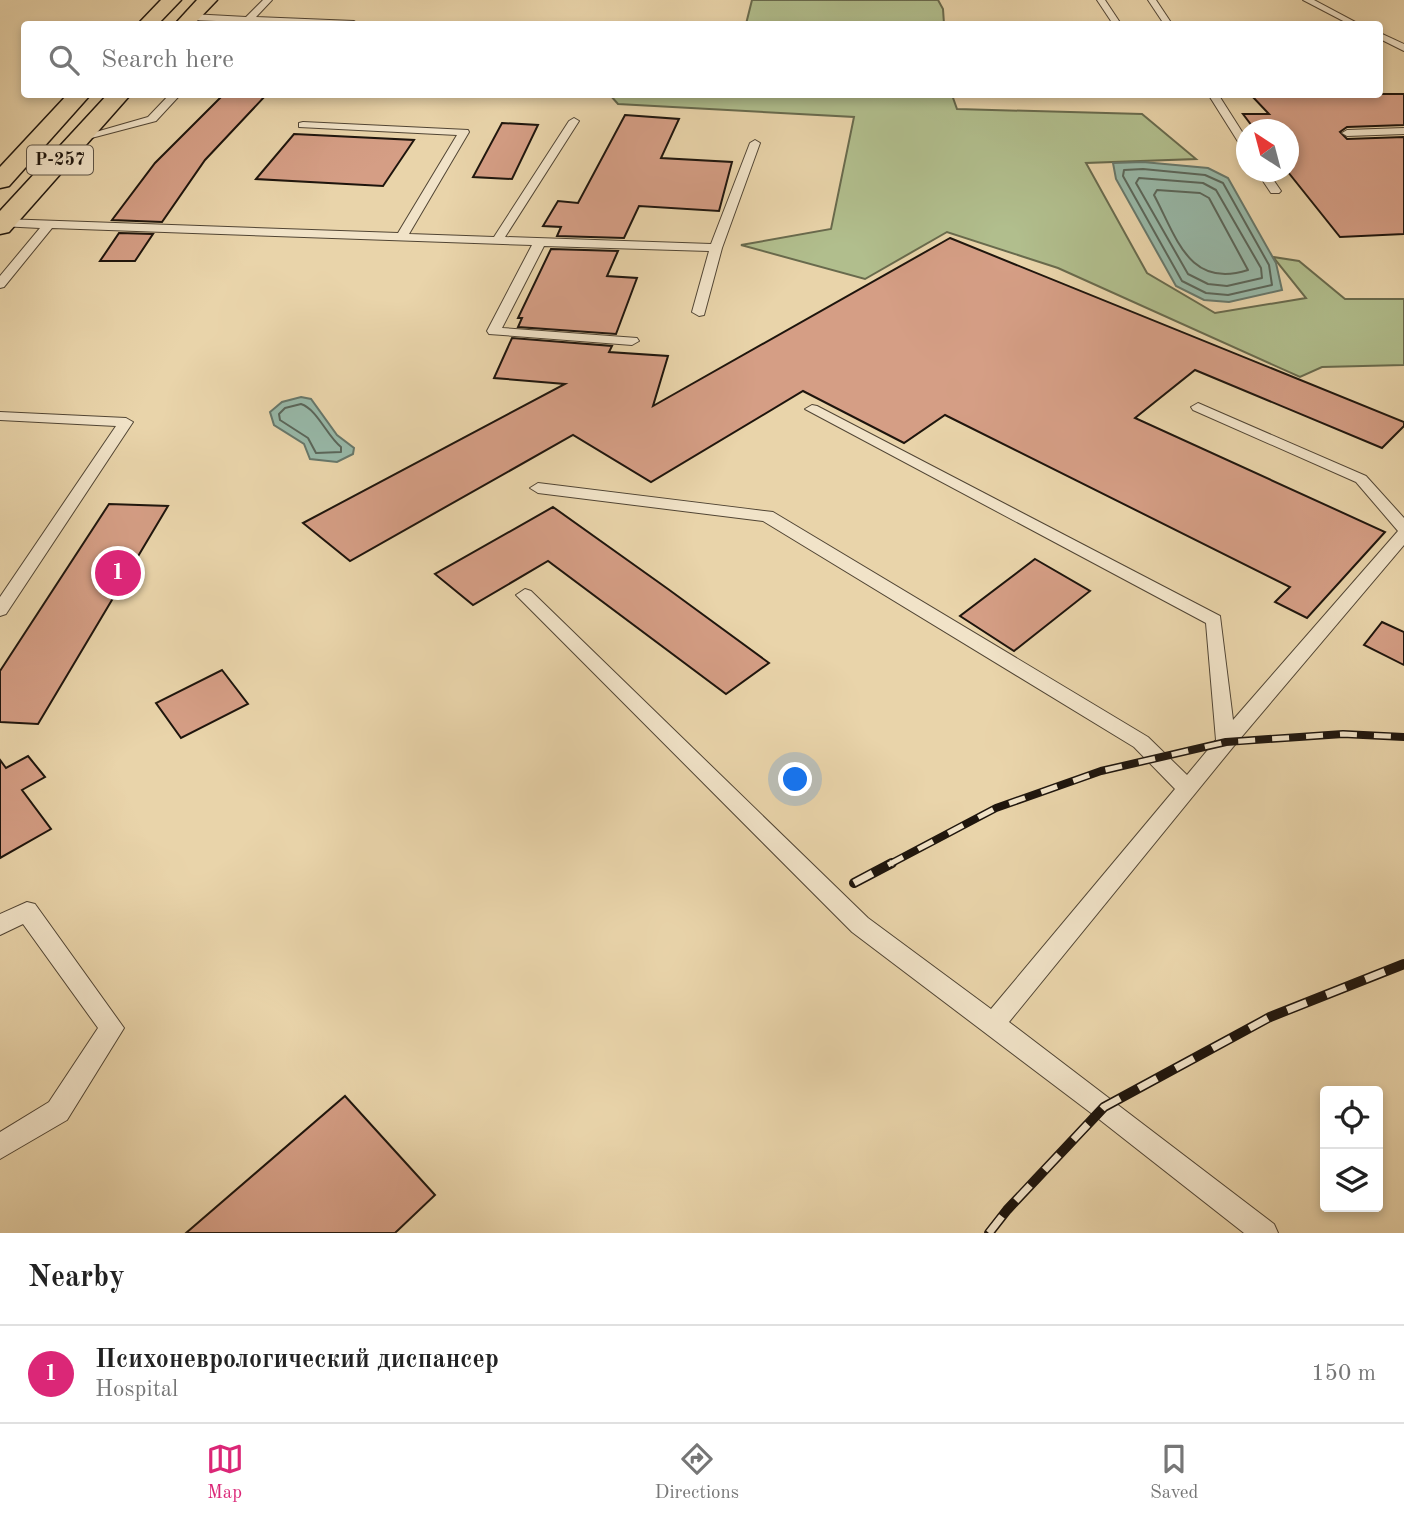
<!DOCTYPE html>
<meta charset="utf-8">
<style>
body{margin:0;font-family:"Old Standard TT",serif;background:#f6f6f6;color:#222}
.controls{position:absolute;right:21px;bottom:21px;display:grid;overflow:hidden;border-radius:7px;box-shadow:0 4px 10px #0003}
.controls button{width:63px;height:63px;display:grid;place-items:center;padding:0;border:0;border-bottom:2px solid #e0e0e0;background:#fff;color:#222;font:35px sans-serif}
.compass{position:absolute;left:1236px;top:119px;width:63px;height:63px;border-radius:50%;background:#fff;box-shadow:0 4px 10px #0003;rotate:324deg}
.you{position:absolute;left:796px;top:780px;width:24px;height:24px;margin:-18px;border:5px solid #fff;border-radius:50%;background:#1a73e8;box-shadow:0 0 0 10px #1a73e833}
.badge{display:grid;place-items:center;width:46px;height:46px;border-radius:50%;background:#db2777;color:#fff;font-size:23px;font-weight:700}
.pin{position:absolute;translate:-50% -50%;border:4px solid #fff;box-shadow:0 2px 7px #0006}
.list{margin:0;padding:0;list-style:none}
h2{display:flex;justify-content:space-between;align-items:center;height:91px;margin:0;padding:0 28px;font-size:30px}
h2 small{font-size:23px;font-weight:400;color:#767676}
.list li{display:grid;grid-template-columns:46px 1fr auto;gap:21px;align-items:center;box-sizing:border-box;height:98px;padding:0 28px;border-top:2px solid #e0e0e0}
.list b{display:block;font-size:26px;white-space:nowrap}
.list p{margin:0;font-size:23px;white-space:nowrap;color:#767676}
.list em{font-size:23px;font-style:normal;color:#767676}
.icon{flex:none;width:38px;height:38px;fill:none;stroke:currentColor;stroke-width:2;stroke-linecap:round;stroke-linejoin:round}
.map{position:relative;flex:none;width:1404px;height:1233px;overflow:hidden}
.search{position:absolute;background:#fff;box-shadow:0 4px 10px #0003;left:21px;right:21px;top:21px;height:77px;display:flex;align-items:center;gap:18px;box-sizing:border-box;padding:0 24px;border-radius:7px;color:#767676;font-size:26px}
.sheet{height:189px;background:#fff}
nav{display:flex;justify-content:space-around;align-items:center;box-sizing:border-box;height:98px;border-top:2px solid #e0e0e0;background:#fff;font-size:19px;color:#767676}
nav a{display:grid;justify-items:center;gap:4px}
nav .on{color:#db2777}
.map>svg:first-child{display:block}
.green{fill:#b1be8d;stroke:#686a4d;stroke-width:2}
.water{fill:#97b8a8;stroke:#67776a;stroke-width:2}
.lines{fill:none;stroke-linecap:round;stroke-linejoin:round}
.shore{stroke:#5a665a;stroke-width:2}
.building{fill:#d59e85;stroke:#1e150d;stroke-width:2}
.service-casing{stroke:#514534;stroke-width:2}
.trunk-casing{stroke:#1e150d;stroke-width:3}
.service{fill:#f1e3c8;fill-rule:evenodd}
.trunk{fill:#e9d4aa;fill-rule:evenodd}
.rail-far1-casing{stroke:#1e150d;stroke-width:8}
.rail-casing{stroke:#1e150d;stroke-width:10}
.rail-far1{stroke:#f1e3c8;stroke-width:5;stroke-dasharray:17;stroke-linecap:butt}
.rail{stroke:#f1e3c8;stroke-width:7;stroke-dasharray:21;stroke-linecap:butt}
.labels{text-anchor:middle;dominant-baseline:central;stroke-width:7;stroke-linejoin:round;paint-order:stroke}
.shield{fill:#f1e3c8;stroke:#5d5345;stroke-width:2}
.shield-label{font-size:18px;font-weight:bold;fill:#1e150d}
</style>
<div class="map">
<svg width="1404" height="1233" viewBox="0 0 1404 1233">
<rect width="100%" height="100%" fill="#e9d4aa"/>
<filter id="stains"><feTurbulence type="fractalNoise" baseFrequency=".00286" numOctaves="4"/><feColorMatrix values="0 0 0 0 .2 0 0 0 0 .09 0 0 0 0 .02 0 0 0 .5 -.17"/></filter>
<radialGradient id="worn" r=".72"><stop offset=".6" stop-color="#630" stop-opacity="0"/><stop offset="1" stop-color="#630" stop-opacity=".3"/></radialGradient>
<g class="green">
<polygon points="752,0 938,0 943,9 944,24 746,24"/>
<polygon points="952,95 957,109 1142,114 1196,159 1086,163 1147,273 1215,313 1306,298 1273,257 1299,261 1345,299 1404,299 1404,365 1322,367 1300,377 1058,268 947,232 865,279 741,245 831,229 854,117 618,104 610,95"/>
</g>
<g class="water">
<polygon points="1143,162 1208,168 1228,178 1276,263 1282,290 1229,302 1204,300 1176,286 1116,179 1113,163"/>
<polygon points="301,397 311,399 337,435 354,448 353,454 337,462 310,459 304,444 274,425 270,412 282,402"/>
</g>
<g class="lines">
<g class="shore">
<polygon points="1143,169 1205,175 1223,183 1269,265 1272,285 1228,295 1206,293 1182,281 1123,176 1124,170"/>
<polygon points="1139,178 1203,183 1216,190 1261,268 1262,278 1227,286 1208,284 1188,274 1136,183"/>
<path d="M1157,190l43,3 9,5 39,72c-59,19 -71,-32 -94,-75z"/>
<path d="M301,404c16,5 26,32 40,43v5l-25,1 -8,-15 -28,-18 -1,-6 6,-6z"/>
</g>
</g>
<g class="building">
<polygon points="224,94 267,94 205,160 162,222 112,220 155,163"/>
<polygon points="1250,94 1404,94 1404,125 1347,127 1340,132 1347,139 1404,137 1404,234 1340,237 1288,172 1289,130 1255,130 1243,114 1269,114"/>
<polygon points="625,115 679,119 661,158 732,162 719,211 639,206 624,238 557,236 561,227 543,226 558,201 578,203"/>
<polygon points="502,123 538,125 512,179 473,177"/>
<polygon points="294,134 414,140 383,186 256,179"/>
<polygon points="119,233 153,234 135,261 100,261"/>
<polygon points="950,238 1404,422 1404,426 1382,448 1195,370 1135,418 1385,532 1307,618 1275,602 1290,587 945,415 904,443 803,391 651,482 573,435 350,561 303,523 565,384 494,378 512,338 612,346 609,352 668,356 653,406"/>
<polygon points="551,249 618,251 607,276 637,278 616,334 518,327 522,318 518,318"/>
<polygon points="109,504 168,506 38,724 0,722 0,671"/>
<polygon points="553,507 668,589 769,663 726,694 548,561 473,605 435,574"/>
<polygon points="1035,559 1090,591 1014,651 960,616"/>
<polygon points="1382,622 1404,632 1404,665 1364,645"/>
<polygon points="222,670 248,704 181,738 156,703"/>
<polygon points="28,756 45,777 22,790 51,829 0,858 0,760 6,768"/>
<polygon points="345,1096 435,1195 395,1233 186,1233"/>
</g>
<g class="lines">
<defs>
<g id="service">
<polygon points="263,0 272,0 256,17 354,21 358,24 251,22 240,24 241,22 191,20 187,17 191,14 246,17"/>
<polygon points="1097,0 1105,0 1121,24 1113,24"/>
<polygon points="1148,0 1156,0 1172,24 1164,24"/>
<polygon points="1303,0 1314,0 1359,24 1349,24"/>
<polygon points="1380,33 1404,44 1404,51 1380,39"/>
<polygon points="170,94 181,94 156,121 80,141 75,138 148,117"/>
<polygon points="1208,94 1218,94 1246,138 1246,149 1242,148"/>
<polygon points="574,118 579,121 505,237 711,244 750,143 755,140 760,143 722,248 704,315 699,316 692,312 709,251 544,246 502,328 637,338 639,341 632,345 489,334 487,331 532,245 52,228 4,287 0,288 0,276 40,228 0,226 0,220 3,219 398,233 457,135 299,127 299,123 303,122 468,130 469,132 409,234 494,237 569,121"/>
<polygon points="1404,128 1404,134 1347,136 1342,133 1347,130"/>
<polygon points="1257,172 1268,172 1281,191 1279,193 1271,193"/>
<polygon points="1198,403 1366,476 1404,518 1404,545 1233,747 1009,1022 1274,1224 1278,1233 1244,1233 1095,1116 852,932 516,595 525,589 531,591 868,918 991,1009 1175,789 1134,747 763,521 538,493 530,488 538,483 773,512 1148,737 1187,775 1216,740 1206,623 805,409 812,405 817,406 1220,616 1233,720 1398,531 1356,482 1193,410 1191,407"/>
<polygon points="0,412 126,418 133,422 6,614 0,616 0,597 116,426 0,420"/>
<polygon points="27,902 35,904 124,1028 67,1120 0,1159 0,1132 49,1102 98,1028 23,924 0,935 0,914"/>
</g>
<g id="trunk">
<polygon points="161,0 181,0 158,24 138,24"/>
<polygon points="197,0 217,0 194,24 175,24"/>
<polygon points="68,94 91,94 9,186 0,188 0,167"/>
<polygon points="108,94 131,94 9,232 0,234 0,211"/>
</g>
</defs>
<use href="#service" class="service-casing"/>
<use href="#trunk" class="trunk-casing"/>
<use href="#service" class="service"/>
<use href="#trunk" class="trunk"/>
<defs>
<polyline id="rail-far1" points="888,865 996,808 1101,771 1226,742 1343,734 1404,737"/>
<g id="rail">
<polyline points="854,883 892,863"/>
<polyline points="989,1233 1007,1210 1104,1107 1270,1017 1404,964"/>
</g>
</defs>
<use href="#rail-far1" class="rail-far1-casing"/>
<use href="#rail" class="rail-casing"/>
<use href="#rail-far1" class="rail-far1"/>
<use href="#rail" class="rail"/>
</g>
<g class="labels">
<rect class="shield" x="27" y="145.5" width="66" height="29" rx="5"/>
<g class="shield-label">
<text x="60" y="160">Р-257</text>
</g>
</g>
<rect width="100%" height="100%" filter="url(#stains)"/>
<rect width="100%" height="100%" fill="url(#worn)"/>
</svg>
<div class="controls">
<button><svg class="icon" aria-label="locate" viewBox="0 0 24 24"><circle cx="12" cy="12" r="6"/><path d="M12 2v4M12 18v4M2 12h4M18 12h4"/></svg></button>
<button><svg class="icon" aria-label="layers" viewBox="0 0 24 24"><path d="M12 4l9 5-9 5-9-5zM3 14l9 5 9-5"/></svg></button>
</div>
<svg class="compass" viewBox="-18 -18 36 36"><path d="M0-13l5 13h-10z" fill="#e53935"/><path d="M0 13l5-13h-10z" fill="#767676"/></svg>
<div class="you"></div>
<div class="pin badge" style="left:118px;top:573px">1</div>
<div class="search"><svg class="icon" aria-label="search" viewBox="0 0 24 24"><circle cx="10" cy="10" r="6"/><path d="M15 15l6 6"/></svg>Search here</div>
</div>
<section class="sheet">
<h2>Nearby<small></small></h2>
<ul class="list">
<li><span class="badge">1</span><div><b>Психоневрологический диспансер</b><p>Hospital</p></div><em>150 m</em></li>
</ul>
</section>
<nav>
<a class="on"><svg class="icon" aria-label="map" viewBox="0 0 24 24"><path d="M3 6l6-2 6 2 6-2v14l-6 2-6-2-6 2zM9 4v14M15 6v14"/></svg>Map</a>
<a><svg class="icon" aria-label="directions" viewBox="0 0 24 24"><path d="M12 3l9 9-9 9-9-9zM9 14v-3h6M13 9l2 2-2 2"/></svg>Directions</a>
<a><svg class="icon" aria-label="saved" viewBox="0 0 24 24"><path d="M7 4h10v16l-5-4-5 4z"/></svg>Saved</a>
</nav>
